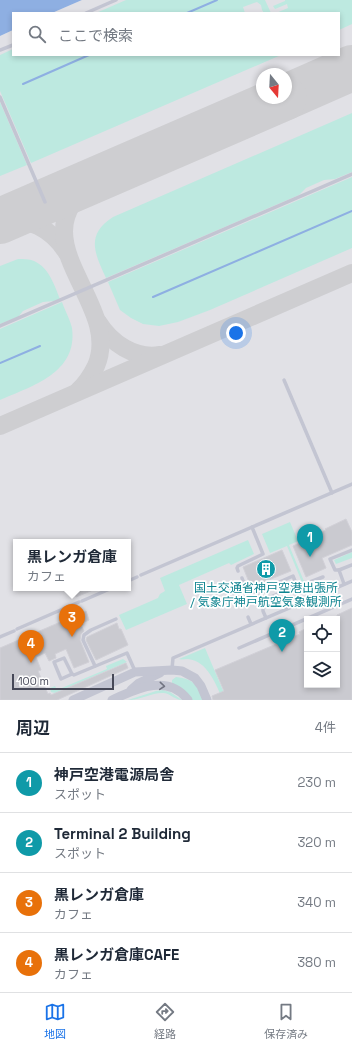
<!DOCTYPE html>
<html lang="ja">
<meta charset="utf-8">
<style>
body{margin:0;font-family:"Space Grotesk","Noto Sans JP",sans-serif;background:#f6f6f7;color:#1f2937}
.controls{position:absolute;right:12px;bottom:12px;display:grid;overflow:hidden;border-radius:0px;box-shadow:0 2px 6px #0003}
.controls button{width:36px;height:36px;display:grid;place-items:center;padding:0;border:0;border-bottom:1px solid #e0e1e3;background:#fff;color:#1f2937;font:20px sans-serif}
.compass{position:absolute;left:256px;top:68px;width:36px;height:36px;border-radius:50%;background:#fff;box-shadow:0 2px 6px #0003;rotate:162deg}
.scale{position:absolute;left:12px;bottom:10px;width:102px;box-sizing:border-box;padding-left:4px;border:2px solid #464857;border-top:0;font-size:11px;line-height:14px;white-space:nowrap;color:#464857;-webkit-text-stroke:3px #fff;paint-order:stroke}
.you{position:absolute;left:236px;top:333px;width:14px;height:14px;margin:-10px;border:3px solid #fff;border-radius:50%;background:#1a73e8;box-shadow:0 0 0 6px #1a73e833}
.badge{display:grid;place-items:center;width:26px;height:26px;border-radius:50%;background:#1a73e8;color:#fff;font-size:13px;font-weight:700}
.pin{position:absolute;translate:-50% -33px;filter:drop-shadow(0 1px 2px #0008)}
.pin::after{content:'';position:absolute;top:21px;width:14px;height:12px;background:inherit;clip-path:polygon(0 0,100% 0,50% 100%)}
.popup{position:absolute;left:13px;top:539px;width:118px;height:52px;box-sizing:border-box;display:grid;place-content:center;border-radius:0px;background:#fff;filter:drop-shadow(0 1px 3px #0005);font-size:13px;white-space:nowrap;color:#747a83}
.popup b{font-size:15px;color:#1f2937}
.popup::after{content:'';position:absolute;left:50%;top:100%;margin-left:-8px;border:8px solid transparent;border-top-color:#fff}
.list{margin:0;padding:0;list-style:none}
h2{display:flex;justify-content:space-between;align-items:center;height:52px;margin:0;padding:0 16px;font-size:17px}
h2 small{font-size:13px;font-weight:400;color:#747a83}
.list li{display:grid;grid-template-columns:26px 1fr auto;gap:12px;align-items:center;box-sizing:border-box;height:60px;padding:0 16px;border-top:1px solid #e0e1e3}
.list b{display:block;font-size:15px;white-space:nowrap}
.list p{margin:0;font-size:13px;white-space:nowrap;color:#747a83}
.list em{font-size:13px;font-style:normal;color:#747a83}
.icon{flex:none;width:22px;height:22px;fill:none;stroke:currentColor;stroke-width:2;stroke-linecap:round;stroke-linejoin:round}
.map{position:relative;flex:none;width:352px;height:700px;overflow:hidden}
.search{position:absolute;background:#fff;box-shadow:0 2px 6px #0003;left:12px;right:12px;top:12px;height:44px;display:flex;align-items:center;gap:10px;box-sizing:border-box;padding:0 14px;border-radius:0px;color:#747a83;font-size:15px}
.sheet{height:292px;background:#fff}
nav{display:flex;justify-content:space-around;align-items:center;box-sizing:border-box;height:56px;border-top:1px solid #e0e1e3;background:#fff;font-size:11px;color:#747a83}
nav a{display:grid;justify-items:center;gap:2px}
nav .on{color:#1a73e8}
.map>svg:first-child{display:block}
.airport{fill:#e1e1e6;fill-rule:evenodd}
.green{fill:#bde9e0}
.water{fill:#8eafe2}
.lines{fill:none;stroke-linecap:round;stroke-linejoin:round}
.stream{stroke:#8eafe2;stroke-width:2}
.taxiway{stroke:#ceced1;stroke-width:18}
.runway{stroke:#ceced1;stroke-width:46}
.building{fill:#cacad0;stroke:#d1d0d7}
.service{stroke:#c3c5d2;stroke-width:3.5}
.tertiary{stroke:#c3c5d2;stroke-width:9}
.oneway{stroke:#727482}
.labels{text-anchor:middle;dominant-baseline:central;stroke-width:3.5;stroke-linejoin:round;paint-order:stroke}
.culture-label{font-size:12px;fill:#0d838f;stroke:#fff}
</style>
<div class="map">
<svg width="352" height="700" viewBox="0 0 352 700">
<rect width="100%" height="100%" fill="#eeedec"/>
<path class="airport" d="M82,0h270v700h-352v-664l13,-6v25h326v-42h-287zM262,74h24v24h-24zM16,542h112v46h-112zM307,619h30v66h-30z"/>
<g class="green">
<polygon points="126,0 265,0 271,13 264,13 262,10 261,5 257,2 243,7 245,13 234,12 231,13 96,13"/>
<polygon points="285,0 352,0 352,24 339,30 339,13 276,13 288,8 287,4 275,9 273,6 285,1"/>
<polygon points="13,49 13,55 281,55 31,163 0,91 0,55"/>
<polygon points="0,102 27,165 0,176"/>
<path d="M352,113v59l-17,7 -11,1 -18,8 -7,7 -193,83c-11,-24 -21,-43 7,-61z"/>
<polygon points="352,177 352,248 210,310 178,322 159,326 143,324 131,318 120,310 108,282"/>
<path d="M18,259c4,0 10,0 13,1 17,5 23,24 29,39l-6,2 -11,1 -20,9 -5,6 -18,7v-58z"/>
<path d="M62,302c3,9 8,17 10,26 6,45 -40,58 -72,72v-71z"/>
<polygon points="290,522 298,541 289,545 308,591 306,592 287,546 270,553 262,534"/>
<polygon points="248,540 254,554 231,565 229,563 179,585 187,604 126,630 119,615 158,598 160,594 165,591 160,578"/>
<polygon points="352,552 352,558 336,564 334,560"/>
<path d="M205,648l22,52h-4c-7,-15 -15,-39 -35,-41 -3,0 -7,1 -9,0z"/>
<polygon points="123,659 127,662 55,693 51,692 50,688 55,686 57,690 107,669 106,666"/>
<path d="M176,677c18,2 20,7 28,23h-12l-20,-17v-3z"/>
<path d="M163,690l7,2 12,8c-7,0 -11,-6 -18,-7 -11,-1 -23,7 -36,7l28,-9z"/>
</g>
<polygon class="water" points="0,0 82,0 52,13 13,13 13,30 0,36"/>
<g class="lines">
<g class="stream">
<polyline points="187,13 217,0"/>
<polyline points="23,84 89,55"/>
<polyline points="153,297 352,211"/>
<polyline points="0,363 40,346"/>
</g>
<g class="taxiway">
<path d="M0,222c28,-6 52,7 67,31"/>
<path d="M98,322c13,21 36,37 62,33"/>
<path d="M78,391c8,-7 13,-15 18,-25 28,-65 -86,-127 2,-188"/>
<polyline points="0,426 352,273"/>
</g>
<g class="runway">
<polyline points="286,97 352,68"/>
<polyline points="0,221 284,98"/>
</g>
</g>
<g class="building">
<polygon points="346,519 352,532 352,545 322,558 326,568 306,577 293,546 320,534 319,533 326,530 325,529"/>
<polygon points="282,550 291,571 251,587 243,567"/>
<polygon points="85,588 98,588 76,597 74,592"/>
<polygon points="352,608 352,700 213,700 212,696 224,691 215,670 300,634 299,632 307,628 307,685 337,685 337,615"/>
<polygon points="86,611 89,620 82,623 83,625 81,625 84,631 81,634 80,640 89,662 74,668 66,649 55,654 56,658 49,661 45,653 36,657 41,670 38,671 48,694 50,693 51,695 126,663 128,668 57,700 0,700 0,648"/>
<polygon points="117,623 119,629 121,629 128,645 96,660 86,640 87,637"/>
</g>
<g class="lines">
<g class="service">
<polyline points="86,13 116,0"/>
<polyline points="0,50 13,45"/>
<polyline points="0,97 45,202"/>
<polyline points="0,326 352,174"/>
<polyline points="284,380 332,493"/>
<polyline points="339,570 352,565"/>
<polyline points="238,571 237,568 238,566 263,554 252,527"/>
<polyline points="141,575 352,484"/>
<polyline points="242,578 248,594 257,592"/>
<polyline points="128,581 137,577"/>
<polyline points="344,584 339,570 335,570 330,559 352,550"/>
<polyline points="316,596 310,582 323,577"/>
<polyline points="82,601 112,588"/>
<polyline points="261,601 297,586 293,576 257,592 263,606 263,611 266,618"/>
<polyline points="248,617 251,624"/>
<polyline points="17,629 79,602"/>
<polyline points="0,637 14,631"/>
<polyline points="239,648 352,599"/>
<polygon points="64,658 72,674 61,679 54,662"/>
<polyline points="95,666 83,640 84,635 91,630 116,619"/>
<polyline points="172,669 173,658 352,581"/>
<polyline points="72,674 74,675 127,653 135,671"/>
</g>
<g class="tertiary">
<polyline points="131,690 139,683 160,673"/>
<polyline points="73,700 135,672 172,670 182,671 195,678 201,686 207,700"/>
<path d="M112,700c24,-11 56,-27 76,0"/>
</g>
</g>
<defs><path id="oneway-chevron" d="M-2-3.5L2.5 0L-2 3.5" fill="none" stroke-width="1.6" stroke-linecap="round" stroke-linejoin="round"/></defs>
<use class="oneway" href="#oneway-chevron" transform="translate(162 686) rotate(5)"/>
<defs>
<symbol id="building-disc" viewBox="-11 -11 22 22"><circle r="9.5" fill="#0f9aa8" stroke="#fff"/><path d="M-4-6H4V6H1V3H-1V6H-4ZM-2.5-4.3h1.7v1.8h-1.7ZM.8-4.3h1.7v1.8H.8ZM-2.5-1h1.7V.8h-1.7ZM.8-1h1.7V.8H.8Z" fill="#fff"/></symbol>
</defs>
<g fill-rule="evenodd">
<use href="#building-disc" x="255" y="558" width="22" height="22"/>
</g>
<g class="labels">
<g class="culture-label">
<text x="266" y="588">国土交通省神戸空港出張所<tspan x="266" dy="14">/ 気象庁神戸航空気象観測所</tspan></text>
</g>
</g>
</svg>
<div class="controls">
<button><svg class="icon" aria-label="locate" viewBox="0 0 24 24"><circle cx="12" cy="12" r="6"/><path d="M12 2v4M12 18v4M2 12h4M18 12h4"/></svg></button>
<button><svg class="icon" aria-label="layers" viewBox="0 0 24 24"><path d="M12 4l9 5-9 5-9-5zM3 14l9 5 9-5"/></svg></button>
</div>
<svg class="compass" viewBox="-18 -18 36 36"><path d="M0-13l5 13h-10z" fill="#e53935"/><path d="M0 13l5-13h-10z" fill="#747a83"/></svg>
<div class="scale">100 m</div>
<div class="you"></div>
<div class="pin badge" style="left:310px;top:557px;background:#0f9aa8">1</div>
<div class="pin badge" style="left:282px;top:652px;background:#0f9aa8">2</div>
<div class="pin badge" style="left:72px;top:637px;background:#e8710a">3</div>
<div class="popup"><b>黒レンガ倉庫</b>カフェ</div>
<div class="pin badge" style="left:31px;top:663px;background:#e8710a">4</div>
<div class="search"><svg class="icon" aria-label="search" viewBox="0 0 24 24"><circle cx="10" cy="10" r="6"/><path d="M15 15l6 6"/></svg>ここで検索</div>
</div>
<section class="sheet">
<h2>周辺<small>4件</small></h2>
<ul class="list">
<li><span class="badge" style="background:#0f9aa8">1</span><div><b>神戸空港電源局舎</b><p>スポット</p></div><em>230 m</em></li>
<li><span class="badge" style="background:#0f9aa8">2</span><div><b>Terminal 2 Building</b><p>スポット</p></div><em>320 m</em></li>
<li><span class="badge" style="background:#e8710a">3</span><div><b>黒レンガ倉庫</b><p>カフェ</p></div><em>340 m</em></li>
<li><span class="badge" style="background:#e8710a">4</span><div><b>黒レンガ倉庫CAFE</b><p>カフェ</p></div><em>380 m</em></li>
</ul>
</section>
<nav>
<a class="on"><svg class="icon" aria-label="map" viewBox="0 0 24 24"><path d="M3 6l6-2 6 2 6-2v14l-6 2-6-2-6 2zM9 4v14M15 6v14"/></svg>地図</a>
<a><svg class="icon" aria-label="directions" viewBox="0 0 24 24"><path d="M12 3l9 9-9 9-9-9zM9 14v-3h6M13 9l2 2-2 2"/></svg>経路</a>
<a><svg class="icon" aria-label="saved" viewBox="0 0 24 24"><path d="M7 4h10v16l-5-4-5 4z"/></svg>保存済み</a>
</nav>
